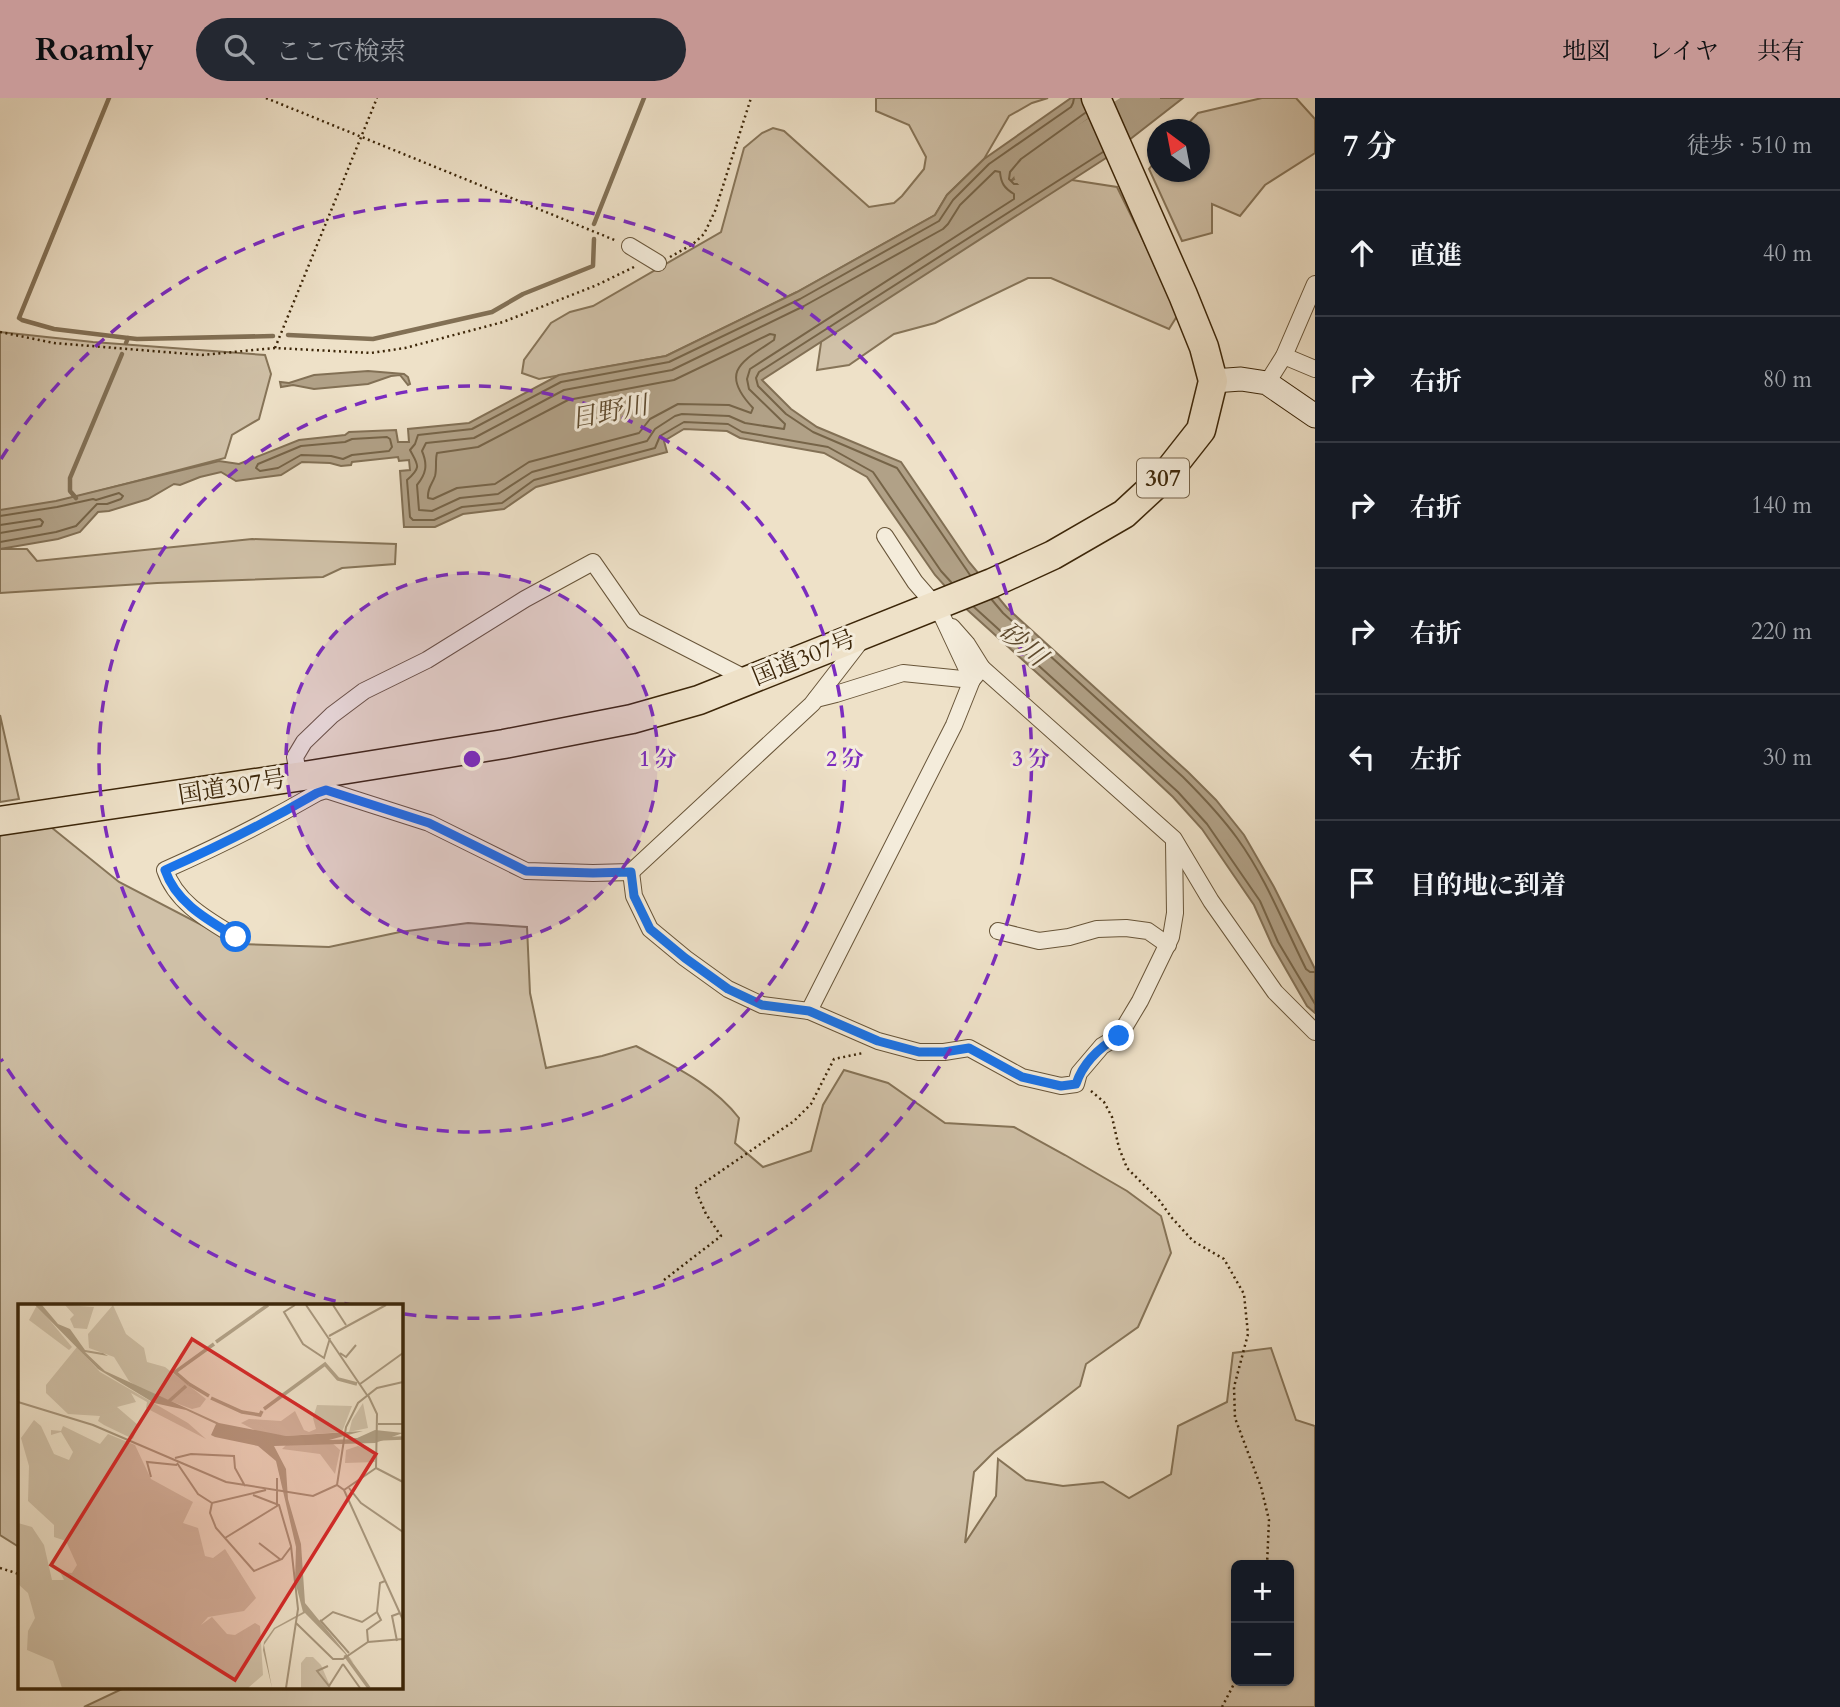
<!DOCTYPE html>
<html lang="ja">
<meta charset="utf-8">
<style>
body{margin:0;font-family:Cardo,"Noto Serif JP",serif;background:#242831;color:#f1f3f6}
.controls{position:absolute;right:21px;bottom:21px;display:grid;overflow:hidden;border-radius:10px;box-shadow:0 2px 5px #0004}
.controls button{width:63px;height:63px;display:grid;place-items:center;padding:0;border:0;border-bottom:2px solid #363941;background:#171b24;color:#f1f3f6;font:35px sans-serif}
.compass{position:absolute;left:1147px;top:21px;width:63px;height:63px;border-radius:50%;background:#171b24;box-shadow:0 2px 5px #0004;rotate:328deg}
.stop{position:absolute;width:21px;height:21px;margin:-16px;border:5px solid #1a73e8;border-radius:50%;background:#fff}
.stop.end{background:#1a73e8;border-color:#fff;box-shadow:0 2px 7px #0008}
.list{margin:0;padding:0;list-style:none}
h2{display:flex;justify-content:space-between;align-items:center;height:91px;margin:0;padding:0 28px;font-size:30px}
h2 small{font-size:23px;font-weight:400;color:#9ea1a6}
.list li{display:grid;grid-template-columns:46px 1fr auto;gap:21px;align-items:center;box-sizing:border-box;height:126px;padding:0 28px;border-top:2px solid #363941}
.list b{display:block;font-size:26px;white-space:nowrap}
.list em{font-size:23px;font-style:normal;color:#9ea1a6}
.icon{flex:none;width:38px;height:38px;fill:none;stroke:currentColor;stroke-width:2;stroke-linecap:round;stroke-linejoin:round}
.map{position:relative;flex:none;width:1315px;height:1609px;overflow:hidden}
header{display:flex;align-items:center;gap:42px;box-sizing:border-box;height:98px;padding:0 35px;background:#c59692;color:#111}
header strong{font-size:33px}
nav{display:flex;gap:38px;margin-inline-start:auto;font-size:24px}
.search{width:490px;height:63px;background:#242831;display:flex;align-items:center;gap:18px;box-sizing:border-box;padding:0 24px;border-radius:38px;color:#9ea1a6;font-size:26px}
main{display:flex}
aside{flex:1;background:#171b24}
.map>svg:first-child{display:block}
.green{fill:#d0c1a8;stroke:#867458;stroke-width:2;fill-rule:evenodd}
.water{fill:#b1a187;stroke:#827055;stroke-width:2}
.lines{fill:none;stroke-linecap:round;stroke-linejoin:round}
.shore{stroke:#766448;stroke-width:2}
.stream{stroke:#827055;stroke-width:4.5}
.river{stroke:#b1a187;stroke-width:28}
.street-casing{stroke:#685539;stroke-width:18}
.secondary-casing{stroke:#3c2609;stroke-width:25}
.highway-casing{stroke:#3c2609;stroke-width:31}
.path{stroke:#3c2609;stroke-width:2.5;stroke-dasharray:2 3.5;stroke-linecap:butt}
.street{stroke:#f4ecdb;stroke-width:16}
.secondary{stroke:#f4ecdb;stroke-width:23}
.highway{stroke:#eee1c8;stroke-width:28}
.route{stroke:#1a73e8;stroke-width:9}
.ring{fill:none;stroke:#7b2cbf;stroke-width:3.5;stroke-dasharray:12 9}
.labels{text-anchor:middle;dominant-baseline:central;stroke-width:6;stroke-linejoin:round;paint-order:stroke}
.shield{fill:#f4ecdb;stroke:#736148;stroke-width:2}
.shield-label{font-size:23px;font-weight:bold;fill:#3c2609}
.street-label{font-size:24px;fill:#3c2609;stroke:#f4ecdb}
.water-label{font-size:26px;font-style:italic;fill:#5f4b2f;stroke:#f4ecdb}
.inset-river{fill:none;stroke:#b1a187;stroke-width:3.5}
.inset-road{fill:none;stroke:#a7967c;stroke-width:2}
.view{fill:#d62828;fill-opacity:0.15;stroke:#d62828;stroke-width:3.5}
.inset-edge{fill:none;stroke:#3c2609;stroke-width:3.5}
.centre{fill:#7b2cbf;stroke:#f4ecdb;stroke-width:3.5}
.ring-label{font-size:21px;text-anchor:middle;font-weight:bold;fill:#7b2cbf;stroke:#f4ecdb;stroke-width:6;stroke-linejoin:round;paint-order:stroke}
</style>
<header>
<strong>Roamly</strong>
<div class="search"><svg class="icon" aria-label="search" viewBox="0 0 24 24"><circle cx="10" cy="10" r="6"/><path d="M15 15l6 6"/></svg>ここで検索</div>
<nav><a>地図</a><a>レイヤ</a><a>共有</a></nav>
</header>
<main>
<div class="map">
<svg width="1315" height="1609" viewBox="0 0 1315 1609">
<rect width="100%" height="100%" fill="#eee1c8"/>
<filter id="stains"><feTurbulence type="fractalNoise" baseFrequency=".00286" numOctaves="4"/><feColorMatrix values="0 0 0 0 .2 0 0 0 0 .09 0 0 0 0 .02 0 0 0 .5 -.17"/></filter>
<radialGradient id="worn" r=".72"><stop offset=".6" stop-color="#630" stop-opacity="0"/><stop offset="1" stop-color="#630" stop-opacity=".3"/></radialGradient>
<g class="green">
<polygon points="876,0 1048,0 1032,5 1009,18 984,61 947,97 935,117 797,194 666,258 539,281 522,275 524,262 551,225 570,214 593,208 721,134 744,50 762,35 773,30 784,33 869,109 894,105 902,98 924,71 926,59 909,27 876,13"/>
<polygon points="1262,0 1296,0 1315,21 1315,55 1265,87 1240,118 1212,106 1212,135 1182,143 1149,71 1157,61 1157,74 1199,74 1199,32 1183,31 1198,15"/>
<polygon points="1046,78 1117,89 1179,215 1169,231 1051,180 1028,180 935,225 894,236 849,267 817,272 823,231"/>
<polygon points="0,234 93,244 265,257 271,276 259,321 232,337 225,360 33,410 0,413"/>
<polygon points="252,441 396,446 395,466 342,470 323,479 157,485 0,495 0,451 27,451 37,463"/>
<polygon points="0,617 19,701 0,704"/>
<path d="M46,725l73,59 119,62 91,3 71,-15 68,-9 59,4 3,66 16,75 56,-12 34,-10c37,20 77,38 103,72l-4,25 28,24 48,-16 12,-46 21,-35 44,13 57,40 69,4 51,28 62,36 34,25 10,37 -33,74 -52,37 -6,22 -86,66 -20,20 -9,71 31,-47 2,-37 28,21 37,6 40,-4 26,16 42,-24 7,-48 49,-24 6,-49 38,-5 25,72 19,6v281h-1231l40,-19h277v-382h-382v241l-19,-12v-704zM1236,1467h53v116h-53z"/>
</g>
<g class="water">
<polygon points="1071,0 1106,0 1090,20 1026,67 1011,83 1098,34 1145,0 1183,0 1106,60 762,282 791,311 817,329 901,364 969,464 1007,510 1188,674 1216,702 1244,737 1274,789 1315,871 1315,915 1307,908 1272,847 1254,807 1202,731 1173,699 1141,669 962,507 935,477 867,379 824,355 740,340 727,333 684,331 664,343 667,354 536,389 504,411 463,416 435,429 404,429 400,373 410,372 409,362 399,363 398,359 352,364 351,367 341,368 330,365 302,364 281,377 236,383 221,374 200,379 180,387 174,386 148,401 109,413 98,414 80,434 58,441 0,451 0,412 56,403 219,363 239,366 299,342 345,337 349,334 396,332 398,344 409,344 408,331 469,325 559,277 666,258 797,194 935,117 947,97 984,61"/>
<polygon points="368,273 404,276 408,279 410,286 408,287 400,277 391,278 368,286 314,291 293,287 281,289 280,284 289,285 314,277"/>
</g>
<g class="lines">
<g class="shore">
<polyline points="1085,15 1021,61 1010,74 1009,81 1014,86 1021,86 1098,43"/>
<path d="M995,73l5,1c1,11 4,16 14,22v5l-264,170 -3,10 2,10 36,35 -1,5 -39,-6 -16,-7 -47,-2 -7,2 -20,13 -8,12 -115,31 -34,22 -38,4 -28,13 -13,-1 -2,-25c9,-11 11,-20 5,-34l4,-8 48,-5 90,-48 108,-20 132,-64 139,-77 5,-5 12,-19z"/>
<path d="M770,236l5,1 -1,5c-31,21 -56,31 -21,68l-2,5 -22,-8 -51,-1 -28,15 -11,14 -110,29 -34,22 -38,4 -24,11 -5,-1c-1,-10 4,-13 7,-22 2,-8 0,-16 2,-23l41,-6 90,-47 106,-20z"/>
<polygon points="387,339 390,341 392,349 389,353 352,357 343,361 331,358 301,357 278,370 260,373 256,370 258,366 301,348 345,344 352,341"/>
<polyline points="0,418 57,409 93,401 96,402 119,395 123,398 121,401 107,406 97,406 76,428 56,434 0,444"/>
<polyline points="0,427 40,421 43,424 41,428 0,435"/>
<polyline points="970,477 897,370 813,334 786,316 758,288 756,280 759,274 1103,54"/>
<path d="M951,484l-10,-11 -68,-99 -45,-25 -86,-15 -14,-8 -44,-2 -24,14 -5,12 -121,32 -32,23 -40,4 -28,13h-21l-3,-3 -3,-37c15,-13 11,-15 3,-30l5,-6 3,-9 54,-6 89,-47 108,-20 131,-63 139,-78 14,-21 36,-36 82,-57 2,-4 1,-5"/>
<path d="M992,502l11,13 180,164c19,19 38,39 54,61 29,40 47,87 69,131l4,3h5"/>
<polyline points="974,509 1145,664 1178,694 1207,726 1260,803 1278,844 1315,906"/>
</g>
<g class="stream">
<polyline points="109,0 19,220 22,222 54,231 128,240"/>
<polyline points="594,126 644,0"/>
<polyline points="288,237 373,241 492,214 523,196 593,168 594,141"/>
<polyline points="126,245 128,240 137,241 273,238"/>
<polyline points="76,400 70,393 70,380 122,256"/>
</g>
<polyline class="river" points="1028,76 1146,0"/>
<defs>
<g id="street">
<polyline points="630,148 658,165"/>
<polyline points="1284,258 1315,271"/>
<polyline points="1267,285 1284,258 1315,186"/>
<polyline points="885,438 915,484 935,507 943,520 972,582"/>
<polyline points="952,529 967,546 982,570"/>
<polyline points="816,601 836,596 903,575 972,582"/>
<polyline points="320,675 326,692 429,725 526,773 593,775 631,774 812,606 863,540"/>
<polyline points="299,679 295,659 304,644 332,617 364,593 427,562 525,501 593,464 634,523 749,582"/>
<polyline points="631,774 634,798 650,831 685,860 728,891 762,907 809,913 878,943 919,954 944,954 969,950 1022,979 1061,988 1076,986 1079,975 1102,948 1119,938 1140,903 1171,839 1175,815 1174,744"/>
<polyline points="998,833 1039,843 1069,839 1097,831 1126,830 1148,833 1168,847"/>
<path d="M236,839c-28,-17 -60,-34 -71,-67 52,-23 102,-48 152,-77l9,-3"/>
<polyline points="809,913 954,627 972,582 982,570 1174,741 1211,803 1275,894 1315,934"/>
</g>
<polyline id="secondary" points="1213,283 1241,281 1267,285 1315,318"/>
<polyline id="highway" points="0,723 310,677 504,646 632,621 699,602 992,485 1053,457 1124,416 1164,379 1201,332 1213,283 1204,249 1183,197 1096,0"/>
</defs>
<use href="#street" class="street-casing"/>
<use href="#secondary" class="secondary-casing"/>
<use href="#highway" class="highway-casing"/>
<g class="path">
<polyline points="266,0 617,143"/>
<polyline points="670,159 693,146 704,136 715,113 751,0"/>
<polyline points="0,234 54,245 202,257 275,250 371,255 405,250 503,224 597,187 634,169"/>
<polyline points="275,250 377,0"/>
<polyline points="1091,993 1104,1004 1112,1019 1119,1050 1127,1070 1159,1102 1172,1120 1193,1143 1224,1161 1244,1196 1248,1236 1234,1289 1235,1320 1261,1389 1269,1422 1267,1467"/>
<polyline points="664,1182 721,1138 706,1116 695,1091 794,1023 811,1006 834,961 863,955"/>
<polyline points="0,1470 19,1476"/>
<polyline points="1222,1609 1236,1582"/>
</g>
<use href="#street" class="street"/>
<use href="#secondary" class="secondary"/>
<use href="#highway" class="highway"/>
</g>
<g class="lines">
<path class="route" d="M236,839c-28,-17 -60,-34 -71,-67 52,-23 102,-48 152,-77l9,-3 103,33 97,48 67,2 38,-1 3,24 16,33 35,29 43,31 34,16 47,6 69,30 41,11h25l25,-4 53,29 39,9 15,-2c7,-21 24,-37 43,-48"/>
</g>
<circle cx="472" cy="661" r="186" fill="#7b2cbf" fill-opacity=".12"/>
<g class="ring">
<circle cx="472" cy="661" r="186"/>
<circle cx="472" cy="661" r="373"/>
<path d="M356 1208A559 559 0 0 1 1 961M1 361A559 559 0 1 1 404 1216"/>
</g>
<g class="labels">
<rect class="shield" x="1137" y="360.5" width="52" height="39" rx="5"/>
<g class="shield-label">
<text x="1163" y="380">307</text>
</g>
<g class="street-label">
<text transform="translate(804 560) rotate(-22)">国道307号</text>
<text transform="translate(232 689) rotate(-9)">国道307号</text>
</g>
<g class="water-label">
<text transform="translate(609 314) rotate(-11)">日野川</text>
<text transform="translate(1023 546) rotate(40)">砂川</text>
</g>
</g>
<g transform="translate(18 1206)">
<rect width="385" height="385" fill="#eee1c8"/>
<path d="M19,1l35,42 -3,3 -40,-30zM47,1l29,2 -7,22 -13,-1 -4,-9 4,-4zM95,1l13,29 18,14 3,14 18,5 41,32 -6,8 -8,2 -49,-18 -14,-10 -15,-24 -25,-9 -1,-14zM59,43l23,25 88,51 18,16 -60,-31 1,-6 -16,-9 5,9 -19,5 21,18 -5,14 -29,-14 -6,-4 2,-5 -32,-2 -22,-21v-8zM345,99l5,25 -19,4 3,-12zM299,101l35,1 -10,26 -56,4 -24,-2 -21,-11 8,-4 32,2 14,-10 9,19 5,2 7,-3 -3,-11zM16,116l7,6 13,28 15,6 4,-8 -12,-20 -10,3v-5l10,1 2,-5 37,18 8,-10 27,11 16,34 42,23 -10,21 15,5 7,28 8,2 12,-9 31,49 -12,13 -36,6 -7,8 11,-8 15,17 8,1 20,-12 5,3 3,49 -15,13h-186l-9,-27 -26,-11 1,-19 7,-13 -7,-25 -10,-9v-61l14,4 12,18 8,35h12l-4,-8 12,1 5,-8 -11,-24 -12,-4v-12l-26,-24 1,-35 -8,-28zM313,138l9,8 -5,24 -15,-20 -38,-5 5,-5zM340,142l15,5 2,11 -30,1 1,-13zM288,353h7l8,8 10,23h-30v-25z" fill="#d0c1a8"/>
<path d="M17,1h7l16,19 12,5 15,21 18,3 5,3 -23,-4 20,19 114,52 67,13 77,-5 -34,9 26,-1 20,-9 28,3 -28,10 -101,3 12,23 2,30 13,45 4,59 49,60 -49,-50 -30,16 -11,16 8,43 -9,-38 1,-8 10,-14 29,-16 -8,-31 1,-34 -20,-86 -18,-15 -43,-9 -4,-2 5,-11 -30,-14 -32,-7 -56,-34z" fill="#b1a187"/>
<path class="inset-river" d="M198,38l52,-37M171,80l-14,-12 39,-28M171,80l20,12M193,94l31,14 18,3 2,-4M149,99l19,-17M246,105l61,-45 13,15 19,5M333,136l52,-2M327,351l24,33"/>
<path class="inset-road" d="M277,1l-11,7 19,32 21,14 6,-20M288,1l61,90M315,1l13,20M311,32l57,-31M322,49l6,4 10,-12M342,80l43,-31M0,98l75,23 133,57 87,14 24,-11 9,-58 12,-24 19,-15 26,-6M360,120h25M157,154l16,-4 43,2 1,12 10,18M159,159l21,31 14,9 54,-13M358,164l27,14M133,173l-4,-15 30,3M319,181l7,5 59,130M331,184l12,15 42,29M326,186l32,-22 1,-54 -9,-19M235,191l26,10 12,41 7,63 -12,79M194,199l-2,10 6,15 38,43 28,-12 9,-12M207,234l52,-32v-28M241,239l22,17M359,308l3,-29 5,-2M302,316l29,33M303,317l12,-9 29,10 15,-10 4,8 -14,10 1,12M278,319l37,36h10l25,-17 35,-3M379,337l-5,-25 8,-3M325,360l17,24M310,362l-11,5 12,15 14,-22"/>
<path class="view" d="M174,35l184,115 -141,226 -184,-115z"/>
<rect width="385" height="385" class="inset-edge"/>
</g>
<circle cx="472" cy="661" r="10" class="centre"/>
<g class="ring-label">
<text x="658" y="668">1 分</text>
<text x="845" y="668">2 分</text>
<text x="1031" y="668">3 分</text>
</g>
<rect width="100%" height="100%" filter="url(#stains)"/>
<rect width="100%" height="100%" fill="url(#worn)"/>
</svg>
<div class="controls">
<button>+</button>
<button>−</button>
</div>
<svg class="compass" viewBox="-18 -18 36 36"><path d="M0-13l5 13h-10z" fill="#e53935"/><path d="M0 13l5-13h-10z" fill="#9ea1a6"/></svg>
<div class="stop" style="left:236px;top:839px"></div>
<div class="stop end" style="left:1119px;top:938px"></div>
</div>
<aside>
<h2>7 分<small>徒歩 · 510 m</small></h2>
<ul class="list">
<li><svg class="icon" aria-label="ahead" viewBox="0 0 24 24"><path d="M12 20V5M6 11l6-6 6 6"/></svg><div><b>直進</b></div><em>40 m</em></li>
<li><svg class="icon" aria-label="right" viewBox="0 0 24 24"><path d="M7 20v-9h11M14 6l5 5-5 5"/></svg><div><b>右折</b></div><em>80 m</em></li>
<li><svg class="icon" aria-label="right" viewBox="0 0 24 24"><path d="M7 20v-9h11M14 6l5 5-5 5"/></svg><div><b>右折</b></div><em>140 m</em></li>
<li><svg class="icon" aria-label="right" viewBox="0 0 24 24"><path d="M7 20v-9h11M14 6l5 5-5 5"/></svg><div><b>右折</b></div><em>220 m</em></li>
<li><svg class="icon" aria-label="left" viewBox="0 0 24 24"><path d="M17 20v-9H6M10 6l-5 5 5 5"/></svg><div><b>左折</b></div><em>30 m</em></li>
<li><svg class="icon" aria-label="arrive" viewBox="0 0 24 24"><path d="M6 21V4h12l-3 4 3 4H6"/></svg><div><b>目的地に到着</b></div></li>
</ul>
</aside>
</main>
